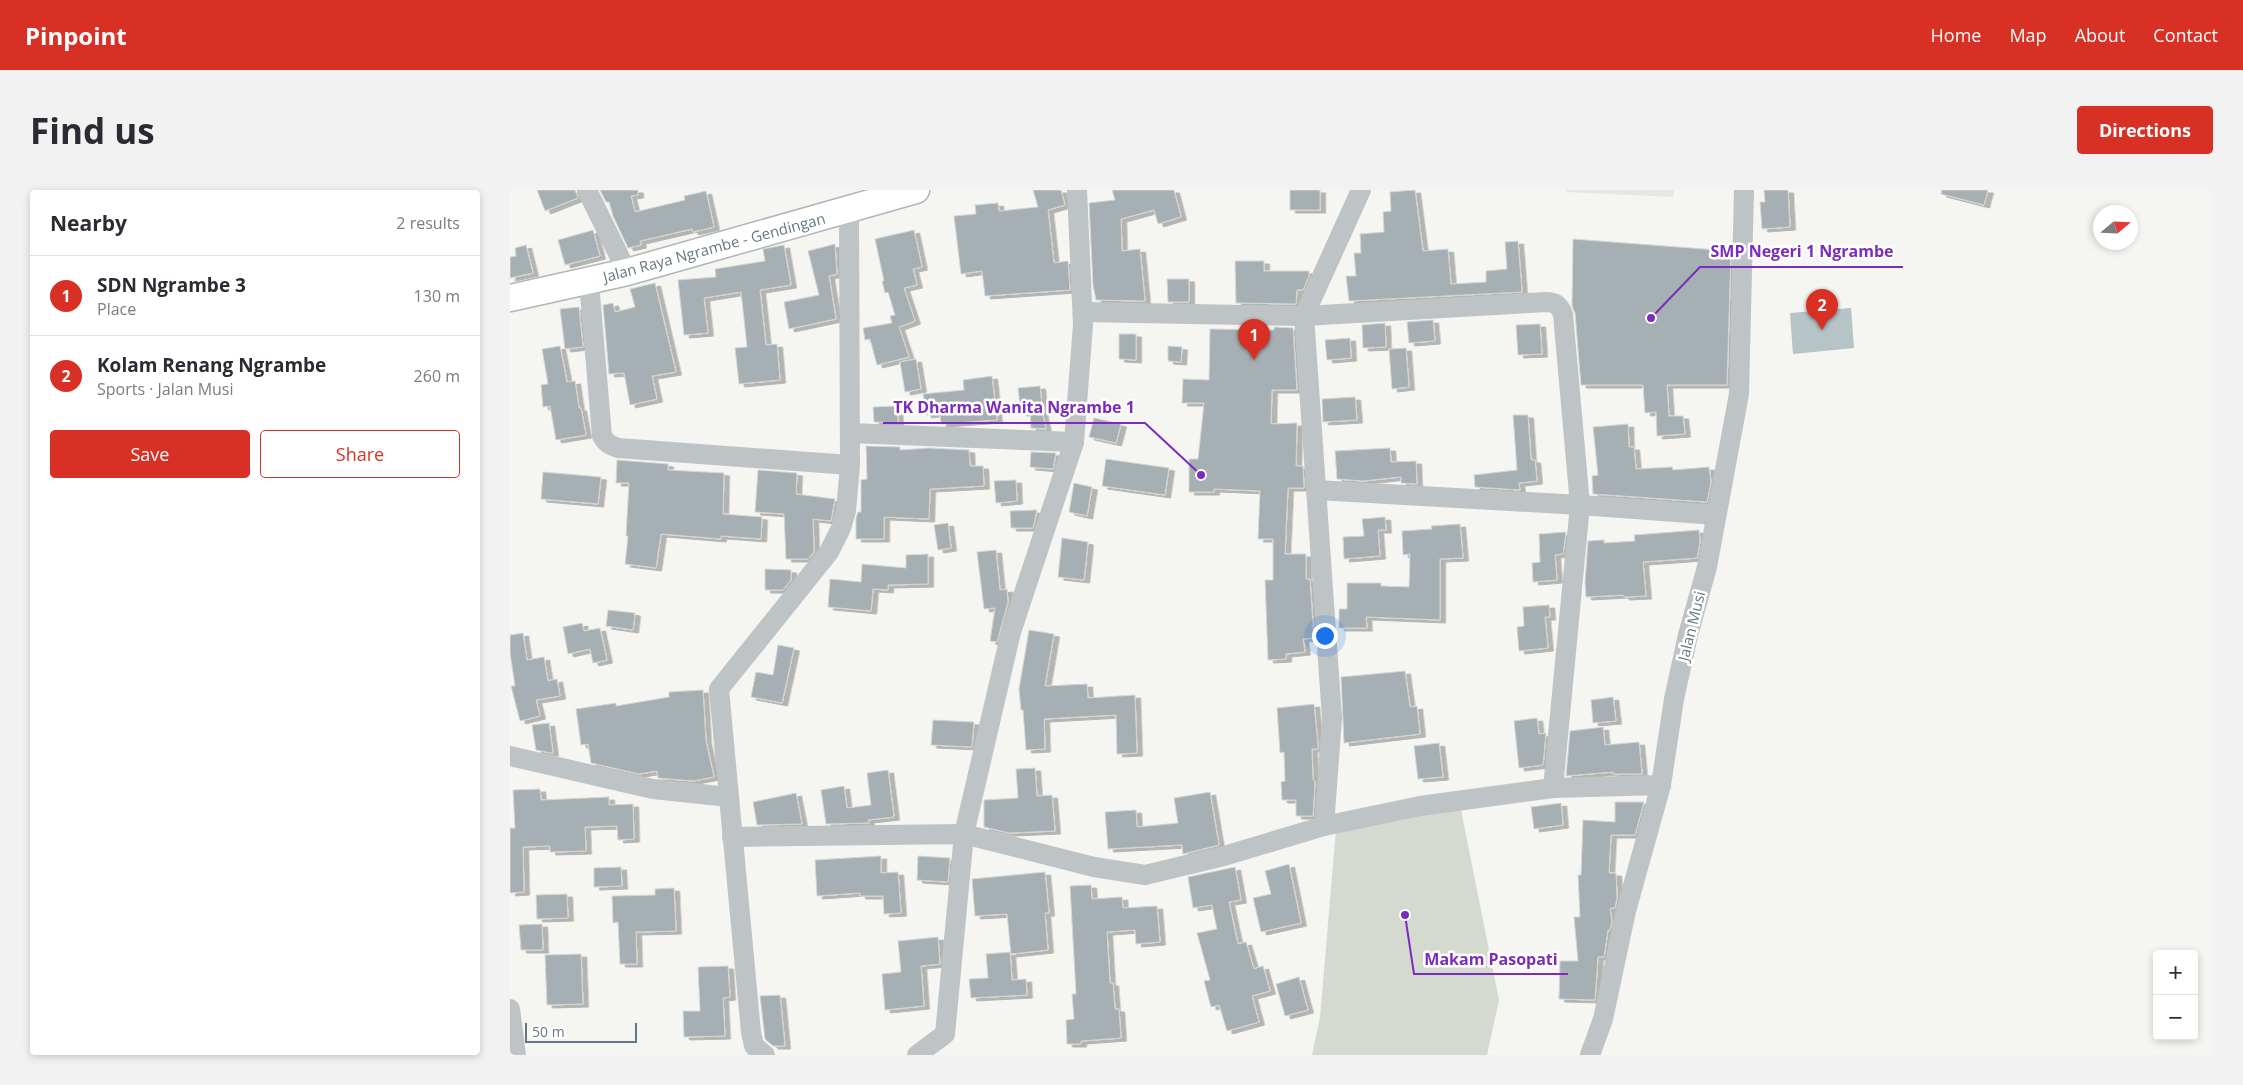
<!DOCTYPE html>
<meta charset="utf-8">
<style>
body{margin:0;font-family:"Open Sans",sans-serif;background:#f2f2f3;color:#2b2b33}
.controls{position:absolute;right:15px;bottom:15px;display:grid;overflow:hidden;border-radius:5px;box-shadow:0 2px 8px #0003}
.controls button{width:45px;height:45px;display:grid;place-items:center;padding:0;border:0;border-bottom:1px solid #e1e1e2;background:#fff;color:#2b2b33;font:25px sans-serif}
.compass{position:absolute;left:1583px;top:15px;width:45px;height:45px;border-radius:50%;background:#fff;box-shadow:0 2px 8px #0003;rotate:71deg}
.scale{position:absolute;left:15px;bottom:12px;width:112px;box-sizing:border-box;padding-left:5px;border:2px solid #647882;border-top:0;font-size:14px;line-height:18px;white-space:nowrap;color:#647882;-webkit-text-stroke:4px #fff;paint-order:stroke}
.you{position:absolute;left:814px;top:445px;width:18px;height:18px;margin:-12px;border:4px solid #fff;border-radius:50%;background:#1a73e8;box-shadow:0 0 0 8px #1a73e833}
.badge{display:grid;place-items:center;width:32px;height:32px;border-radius:50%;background:#d93025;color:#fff;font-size:16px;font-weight:700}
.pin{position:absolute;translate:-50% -41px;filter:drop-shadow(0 1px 2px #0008)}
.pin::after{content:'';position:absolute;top:26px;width:18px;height:15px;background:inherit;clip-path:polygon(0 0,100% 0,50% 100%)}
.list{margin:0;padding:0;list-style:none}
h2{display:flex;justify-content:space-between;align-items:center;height:65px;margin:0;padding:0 20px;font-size:21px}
h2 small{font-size:16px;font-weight:400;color:#7c7c81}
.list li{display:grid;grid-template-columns:32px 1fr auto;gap:15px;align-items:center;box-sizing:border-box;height:80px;padding:0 20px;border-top:1px solid #e1e1e2}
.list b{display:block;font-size:19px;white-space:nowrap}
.list p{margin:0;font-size:16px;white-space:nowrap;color:#7c7c81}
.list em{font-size:16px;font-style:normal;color:#7c7c81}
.actions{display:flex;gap:10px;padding:15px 20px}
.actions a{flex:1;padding:11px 0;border:1px solid #d93025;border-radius:5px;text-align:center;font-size:18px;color:#d93025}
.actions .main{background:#d93025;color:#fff}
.map{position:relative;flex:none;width:1703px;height:865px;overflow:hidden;border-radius:5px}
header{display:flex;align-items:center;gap:30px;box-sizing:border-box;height:70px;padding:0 25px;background:#d93025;color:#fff}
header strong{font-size:24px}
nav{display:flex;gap:28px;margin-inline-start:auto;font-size:18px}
.intro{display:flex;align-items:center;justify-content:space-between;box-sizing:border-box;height:120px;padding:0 30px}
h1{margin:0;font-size:35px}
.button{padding:12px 22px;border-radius:5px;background:#d93025;color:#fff;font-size:18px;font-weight:700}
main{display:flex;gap:30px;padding:0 30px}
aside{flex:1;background:#fff;border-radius:5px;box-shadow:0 2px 8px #0003}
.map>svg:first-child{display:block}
.built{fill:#e5e6e5}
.green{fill:#d5dad0}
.water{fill:#b6c4c7}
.building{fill:#a6b0b4;stroke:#d6d6d4;filter:url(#shadow)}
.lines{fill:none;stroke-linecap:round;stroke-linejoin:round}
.major-casing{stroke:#afb5b8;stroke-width:29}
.minor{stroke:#bec3c5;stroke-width:20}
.major{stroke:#fff;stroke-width:26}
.labels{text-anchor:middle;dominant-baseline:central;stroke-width:5;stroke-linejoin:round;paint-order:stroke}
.street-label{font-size:15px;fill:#647882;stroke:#fff}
.leader{fill:none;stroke:#7b2cbf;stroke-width:2}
.callout-dot{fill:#7b2cbf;stroke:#fff;stroke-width:2}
.callout-label{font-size:16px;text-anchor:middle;font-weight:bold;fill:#7b2cbf;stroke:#fff;stroke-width:5;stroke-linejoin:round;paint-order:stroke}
</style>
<header>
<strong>Pinpoint</strong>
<nav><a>Home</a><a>Map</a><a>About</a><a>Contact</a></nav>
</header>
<div class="intro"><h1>Find us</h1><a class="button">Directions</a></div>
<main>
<aside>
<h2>Nearby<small>2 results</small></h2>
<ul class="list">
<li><span class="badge">1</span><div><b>SDN Ngrambe 3</b><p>Place</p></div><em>130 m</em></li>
<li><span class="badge">2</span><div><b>Kolam Renang Ngrambe</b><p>Sports · Jalan Musi</p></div><em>260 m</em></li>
</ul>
<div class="actions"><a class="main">Save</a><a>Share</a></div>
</aside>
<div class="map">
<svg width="1703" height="865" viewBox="0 0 1703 865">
<defs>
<filter id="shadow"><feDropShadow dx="5.5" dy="3" stdDeviation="0" flood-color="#0004"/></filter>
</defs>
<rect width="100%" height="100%" fill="#f5f5f1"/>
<polygon class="built" points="1057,0 1164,0 1163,7 1057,2"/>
<polygon class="green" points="950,615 989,810 977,865 802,865 810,827 826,640"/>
<polygon class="water" points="1341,118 1344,158 1283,164 1280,123"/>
<g class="building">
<polygon points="27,0 65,0 68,8 35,21"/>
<polygon points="90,0 128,0 128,5 121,6 125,22 175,10 174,6 196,1 204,37 183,42 182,39 130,51 131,55 118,58 103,26 99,12 96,12"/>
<polygon points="523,0 551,0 555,15 538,20 544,73 558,71 560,100 475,106 472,81 451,84 444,26 466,24 465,15 488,13 489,21 528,17"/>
<polygon points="602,0 664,0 671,27 648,34 644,20 611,29 612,61 630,59 635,111 586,110 583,95 579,13 605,10"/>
<rect x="780" y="0" width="30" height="20"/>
<polygon points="905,0 913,61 938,59 941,94 976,92 976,81 997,79 995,52 1008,51 1012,102 839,111 836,86 846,86 844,63 851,63 850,44 874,42 873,22 881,21 880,2"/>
<polygon points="1254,0 1278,0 1280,37 1252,39 1250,12 1255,12"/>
<polygon points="1432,0 1478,0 1474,15 1431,4"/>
<polygon points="83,40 90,66 55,75 48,50"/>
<polygon points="404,40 412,77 403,79 407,95 394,98 405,131 389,137 399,167 367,175 360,149 355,150 353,138 382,133 380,126 385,125 378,102 375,103 372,91 374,91 365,49"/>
<polygon points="1063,49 1221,61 1217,195 1157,195 1159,226 1173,226 1175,244 1147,246 1146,222 1135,223 1133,195 1071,195 1065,123 1062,116"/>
<polygon points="325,54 327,84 319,86 326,129 279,139 274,112 309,105 298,61"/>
<polygon points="16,55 23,83 0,88 0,67 6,66 5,58"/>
<polygon points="274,55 281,95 250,100 256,155 267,154 270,190 229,194 225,158 237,157 231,102 194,108 198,143 174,145 168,90 206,87 205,79 255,71 253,59"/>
<polygon points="725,71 754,71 754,81 799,81 799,86 793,100 787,100 786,114 726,113"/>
<polygon points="657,89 679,89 679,112 658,112"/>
<polygon points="145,93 166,182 142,186 147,209 120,215 114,183 99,184 93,115 103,113 105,122 125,117 120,99"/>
<polygon points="69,117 73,157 55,159 50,119"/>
<polygon points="923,130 925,151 899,153 897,132"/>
<polygon points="875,133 876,157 853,158 852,135"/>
<polygon points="1030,134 1032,164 1008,165 1006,135"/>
<polygon points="764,137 783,138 787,200 762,200 761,234 787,233 786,276 793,276 794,298 778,298 775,364 796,364 796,389 800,389 804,448 793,449 795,462 776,464 776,469 758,470 755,390 763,390 763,349 748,349 750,301 704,299 704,302 679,302 679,269 688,269 694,213 672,213 673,189 699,190 700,139 764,140"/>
<polygon points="609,144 626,144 626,170 609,169"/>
<polygon points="840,148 841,168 817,170 815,150"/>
<polygon points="50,156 57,192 65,191 69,218 71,218 76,245 46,250 40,216 33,217 31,195 38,194 32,159"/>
<polygon points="658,156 672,157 671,172 658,171"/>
<polygon points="896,158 899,197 882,199 879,159"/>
<polygon points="406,169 411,199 395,202 390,172"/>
<polygon points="482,186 487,230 431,234 430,223 416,225 413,204 454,200 453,190"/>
<polygon points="530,196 533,226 536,239 521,238 520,222 511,223 508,198"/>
<polygon points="845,207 847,230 813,232 812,209"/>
<polygon points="387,216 388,233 364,232 363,217"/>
<polygon points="1003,225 1018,225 1021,270 1025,270 1027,291 1009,293 1010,300 965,297 964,285 1007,280"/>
<polygon points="584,228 611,234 606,253 579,247"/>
<polygon points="1118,234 1119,257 1124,257 1126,279 1162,277 1163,280 1199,277 1201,292 1197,312 1083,304 1082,286 1088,285 1083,237"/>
<polygon points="356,256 390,257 390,260 419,258 459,260 460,276 473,276 474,296 420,299 419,329 374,327 374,349 346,349 346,328 348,322 351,322 351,290 357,289"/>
<polygon points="880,258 881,272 906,271 907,294 891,293 891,287 853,291 827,289 825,261"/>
<polygon points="521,262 546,263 543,279 520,277"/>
<polygon points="596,269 659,278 655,305 592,296"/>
<polygon points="107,270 158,274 158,280 214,283 213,324 252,327 251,349 211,346 211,349 151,344 146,378 115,374 118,346 116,346 119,293 106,293"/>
<polygon points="248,280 287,283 286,304 325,309 321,331 303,329 304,362 298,369 276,369 274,324 245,322"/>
<polygon points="33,282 91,287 88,314 31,309"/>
<polygon points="506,290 507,311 486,313 484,291"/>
<polygon points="564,293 582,297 577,326 559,322"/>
<polygon points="527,320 523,338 501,338 500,321"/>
<polygon points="875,327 876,340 868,340 870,366 834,369 833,347 854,346 852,329"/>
<polygon points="438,333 441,358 428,360 424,335"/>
<polygon points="950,334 953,368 930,369 930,430 856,427 857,438 829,438 829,419 837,419 837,393 871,393 871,396 899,397 900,364 893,365 892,341 922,339 921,336"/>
<polygon points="1189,340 1190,351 1187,368 1133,372 1136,406 1114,407 1113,405 1076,407 1075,392 1078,351 1094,350 1094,353 1125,351 1124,345"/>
<polygon points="1056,342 1053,364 1045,365 1047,390 1023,392 1022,373 1030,372 1029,344"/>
<polygon points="552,348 578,352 574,390 548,387"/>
<polygon points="486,360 490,400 497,399 498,412 487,452 480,451 485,418 474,419 467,362"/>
<polygon points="418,364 418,394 378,395 378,400 363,399 361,421 318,417 320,389 351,392 352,374 396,378 396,365"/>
<polygon points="255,379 281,380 281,390 273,400 255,400"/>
<polygon points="1039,415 1040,427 1035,427 1038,458 1009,461 1007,437 1014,436 1013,417"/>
<polygon points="98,420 125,423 123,440 96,436"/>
<polygon points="72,433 74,441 90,438 97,470 83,473 80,459 58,464 53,437"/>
<polygon points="519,440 544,444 535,496 577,494 578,508 625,505 627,563 607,564 606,525 534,529 535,559 516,560 513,520 511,520 509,499"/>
<polygon points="13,443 17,470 34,467 38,491 47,489 50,506 26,510 30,526 10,531 1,496 5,496 0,463 0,445"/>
<polygon points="268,455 284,458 272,513 241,507 246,482 263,485"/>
<polygon points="895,481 900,517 907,516 910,544 834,553 831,487"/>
<polygon points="193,500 196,551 204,587 183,591 148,588 147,581 129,584 81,573 78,554 71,555 66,519 106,513 106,516 159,507 159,502"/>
<polygon points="1103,507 1106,531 1083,533 1081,510"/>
<polygon points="804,514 808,554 808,559 802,559 803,590 805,591 803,626 786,626 786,610 772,610 771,592 775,591 774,562 770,563 767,518"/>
<polygon points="1027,528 1029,544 1036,543 1033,575 1009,578 1004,531"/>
<polygon points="423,530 464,532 462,557 421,555"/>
<polygon points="39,533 43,563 41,563 26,560 22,535"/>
<polygon points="1093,537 1095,555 1129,552 1132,584 1103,584 1103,582 1056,586 1060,541"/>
<polygon points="929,553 933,587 908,589 904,556"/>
<polygon points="525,578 527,606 542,605 545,641 499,643 474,637 474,610 508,608 506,579"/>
<polygon points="378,580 384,627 358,630 359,633 316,634 311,600 334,596 337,618 361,615 357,583"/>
<polygon points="30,599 31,610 99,607 99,615 123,614 124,649 108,650 107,636 75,637 76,661 40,662 40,656 13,657 14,702 0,703 0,638 5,638 3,600"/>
<polygon points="700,602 709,655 673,664 672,655 598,659 595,622 626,620 627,637 668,633 664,608"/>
<polygon points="286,603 292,634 247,635 243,612"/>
<polygon points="1105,612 1134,612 1125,645 1101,645 1099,683 1106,683 1107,708 1105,718 1100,718 1102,732 1100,740 1098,740 1094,767 1088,767 1085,810 1049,809 1050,771 1068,771 1064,727 1070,727 1068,685 1071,685 1073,630 1105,632"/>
<polygon points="1051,613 1053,635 1024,639 1021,617"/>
<polygon points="371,666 371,683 388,682 391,723 374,724 373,706 350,706 350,703 307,706 305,670"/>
<polygon points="408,666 440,668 438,692 407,690"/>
<polygon points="779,674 791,733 751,742 743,708 761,704 755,681"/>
<polygon points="111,677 112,696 84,697 84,678"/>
<polygon points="725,677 731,710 719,712 728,754 736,752 744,779 753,776 760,801 742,806 749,832 717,841 709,815 701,817 694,791 700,790 687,743 707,739 702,715 683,718 678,687"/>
<polygon points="535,682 539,723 535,723 538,760 501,764 497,724 465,726 462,689"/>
<polygon points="581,695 582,709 612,707 613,718 647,716 650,752 626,754 625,740 597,742 600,793 603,793 605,819 609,819 611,848 571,851 571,854 557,854 556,830 564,829 562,804 566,804 560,696"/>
<polygon points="164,698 166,741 126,742 127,774 110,774 108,732 103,733 102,706 145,705 145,699"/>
<polygon points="57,704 58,728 27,729 26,705"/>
<polygon points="32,734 33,760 11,760 9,735"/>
<polygon points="428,747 430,774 411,776 414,816 375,820 372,784 391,782 388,751"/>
<polygon points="500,762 502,790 516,789 517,805 461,808 459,789 478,788 476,764"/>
<polygon points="71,764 73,814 37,815 35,765"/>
<polygon points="218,776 220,807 213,808 215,846 174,847 173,821 190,821 188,777"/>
<polygon points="789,787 798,820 775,826 766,794"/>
<polygon points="270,805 275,856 263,856 255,849 250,806"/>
</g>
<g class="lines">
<defs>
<polyline id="major" points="0,108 117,82 406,0"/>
</defs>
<use href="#major" class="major-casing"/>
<g class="minor">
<polyline points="77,0 117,82"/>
<path d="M79,92l13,154c4,7 8,9 16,12l232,17"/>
<path d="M573,122l221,4 242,-14c10,0 13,3 17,12l17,191 -27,283"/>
<polyline points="340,243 564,252"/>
<polyline points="807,300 1070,315 1206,325"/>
<polyline points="0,566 143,599 219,607 241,842 244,856 255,865"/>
<polyline points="219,607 209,499 319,362 331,338 336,321 340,275 339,20"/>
<polyline points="814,636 822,528 794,126 851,0"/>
<polyline points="222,647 454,644 584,677 635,685 714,666 814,636 910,616 1043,598 1151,595"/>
<polyline points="0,819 6,865"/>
<polyline points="407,865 435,844 454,644 501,442 564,252 573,135 567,0"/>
<polyline points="1080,865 1093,829 1116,721 1151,595 1164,509 1178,445 1197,377 1229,204 1234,0"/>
</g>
<use href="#major" class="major"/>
</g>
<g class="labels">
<g class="street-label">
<text transform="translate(204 57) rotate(-15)">Jalan Raya Ngrambe - Gendingan</text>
<text transform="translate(1181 436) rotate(-76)">Jalan Musi</text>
</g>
</g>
<path class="leader" d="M1141 128L1190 77H1393M691 285L635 233H373M895 725L904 784H1058"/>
<g class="callout-dot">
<circle cx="1141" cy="128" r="5"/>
<circle cx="691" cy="285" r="5"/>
<circle cx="895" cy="725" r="5"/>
</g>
<g class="callout-label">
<text x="1292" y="67">SMP Negeri 1 Ngrambe</text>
<text x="504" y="223">TK Dharma Wanita Ngrambe 1</text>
<text x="981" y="775">Makam Pasopati</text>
</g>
</svg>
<div class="controls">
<button>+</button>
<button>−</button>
</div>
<svg class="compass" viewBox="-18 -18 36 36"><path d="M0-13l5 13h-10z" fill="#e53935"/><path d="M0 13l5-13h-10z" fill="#7c7c81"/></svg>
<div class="scale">50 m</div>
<div class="you"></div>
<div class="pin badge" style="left:744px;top:170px">1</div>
<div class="pin badge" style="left:1312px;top:140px">2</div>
</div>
</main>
